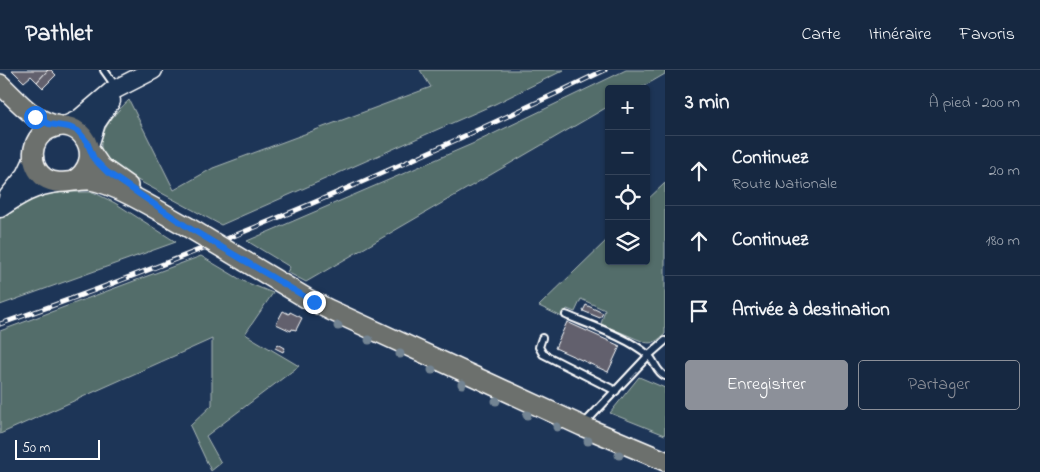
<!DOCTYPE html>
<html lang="fr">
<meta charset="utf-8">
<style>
body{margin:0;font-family:"Indie Flower",sans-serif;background:#23344c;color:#f1f3f6}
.controls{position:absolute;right:15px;top:15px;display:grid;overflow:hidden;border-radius:5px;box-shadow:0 1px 4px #0004}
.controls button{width:45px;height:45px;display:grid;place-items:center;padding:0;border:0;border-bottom:1px solid #35445a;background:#162841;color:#f1f3f6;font:25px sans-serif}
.scale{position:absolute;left:15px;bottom:12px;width:85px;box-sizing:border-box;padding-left:5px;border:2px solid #fff;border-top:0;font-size:14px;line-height:18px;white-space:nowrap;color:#fff;-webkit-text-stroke:4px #1d3557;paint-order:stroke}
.stop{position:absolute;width:15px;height:15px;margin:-11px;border:4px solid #1a73e8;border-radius:50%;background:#fff}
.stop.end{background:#1a73e8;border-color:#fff;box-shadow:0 1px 5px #0008}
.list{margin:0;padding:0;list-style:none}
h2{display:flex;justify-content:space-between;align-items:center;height:65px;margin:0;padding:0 20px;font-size:21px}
h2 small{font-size:16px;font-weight:400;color:#9ea6b1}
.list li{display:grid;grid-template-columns:32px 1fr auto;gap:15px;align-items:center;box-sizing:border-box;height:70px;padding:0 20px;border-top:1px solid #35445a}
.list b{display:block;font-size:19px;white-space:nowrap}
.list p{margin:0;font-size:16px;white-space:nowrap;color:#9ea6b1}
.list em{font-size:16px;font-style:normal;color:#9ea6b1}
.actions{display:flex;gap:10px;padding:15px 20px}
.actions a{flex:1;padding:11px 0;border:1px solid #8c9099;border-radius:5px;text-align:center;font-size:18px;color:#8c9099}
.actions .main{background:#8c9099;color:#fff}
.icon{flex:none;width:28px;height:28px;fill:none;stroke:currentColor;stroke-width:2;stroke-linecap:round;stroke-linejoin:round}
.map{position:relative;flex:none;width:665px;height:402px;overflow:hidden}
header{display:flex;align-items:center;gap:30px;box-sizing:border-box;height:70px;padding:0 25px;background:#162841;border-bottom:1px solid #35445a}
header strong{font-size:24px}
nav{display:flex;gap:28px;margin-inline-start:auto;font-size:18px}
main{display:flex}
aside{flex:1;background:#162841}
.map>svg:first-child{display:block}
.green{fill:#536d6b;stroke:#a9b6b5}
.building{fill:#62606d;stroke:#fff}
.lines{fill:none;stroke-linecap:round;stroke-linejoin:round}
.lane-casing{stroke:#fff;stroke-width:10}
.secondary-casing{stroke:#fff;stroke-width:21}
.primary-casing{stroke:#fff;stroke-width:22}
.lane{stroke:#1d3557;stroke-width:6}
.secondary{stroke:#1d3557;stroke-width:18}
.primary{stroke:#6c706d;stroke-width:19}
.rail-casing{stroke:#fff;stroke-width:5}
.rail{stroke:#1d3557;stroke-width:3;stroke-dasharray:9;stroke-linecap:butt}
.primary-bridge-casing{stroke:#fff;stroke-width:22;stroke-linecap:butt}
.primary-bridge{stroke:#6c706d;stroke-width:19}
.tree{fill:#738493}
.route{stroke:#1a73e8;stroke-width:6}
</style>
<header>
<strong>Pathlet</strong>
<nav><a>Carte</a><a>Itinéraire</a><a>Favoris</a></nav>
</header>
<main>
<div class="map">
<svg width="665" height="402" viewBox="0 0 665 402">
<rect width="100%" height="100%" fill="#1d3557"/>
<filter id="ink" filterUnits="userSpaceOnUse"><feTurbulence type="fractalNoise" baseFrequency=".02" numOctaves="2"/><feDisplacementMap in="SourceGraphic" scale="10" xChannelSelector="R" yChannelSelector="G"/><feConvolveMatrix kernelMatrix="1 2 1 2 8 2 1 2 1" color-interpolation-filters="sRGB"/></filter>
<g filter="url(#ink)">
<g class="green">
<path d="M420,0h144l-69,34 -274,121 -106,-57c-4,-4 -10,-7 -12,-12 -9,-21 12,-43 26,-56l45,90 39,-22 218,-81z"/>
<polygon points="626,0 665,0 665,4 639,19 609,19 609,36 306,212 287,202 290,197 247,171 472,74"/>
<path d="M665,113v151c-7,6 -12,11 -21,8l-43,-18 4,-14 -24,-11 -6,13 -8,-3 -5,8 -23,-11 70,-68v23h37v-60z"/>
<polygon points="48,122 93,122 115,133 176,172 0,235 0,144 8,137"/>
<polygon points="201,186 243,211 273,223 245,264 299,296 206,366 221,393 211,401 190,356 212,335 212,269 0,364 0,261"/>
<polygon points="639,307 665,318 665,365 610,343"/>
</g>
<g class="building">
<polygon points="12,0 48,0 37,12 31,6 24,12"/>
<polygon points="48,0 51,0 56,5 43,18 37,12"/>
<polygon points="586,235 603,243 600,248 583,241"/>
<polygon points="283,241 289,244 290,242 302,248 296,260 292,259 291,261 276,254"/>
<polygon points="567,252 620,276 608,302 555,278"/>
<polygon points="278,274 285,278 283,282 275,278"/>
</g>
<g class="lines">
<defs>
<g id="lane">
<polyline points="104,0 116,17"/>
<path d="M566,245c24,10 63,23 82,40 7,6 8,17 17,21"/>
<polyline points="542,268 539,277 543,284 616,321"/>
<polyline points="584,354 649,285 665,271"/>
</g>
<g id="secondary">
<polyline points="65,56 78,50 112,21 153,0"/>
<polyline points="89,76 96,53 111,31"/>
<polyline points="8,127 26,105 34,88"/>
<path d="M0,138c18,-12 35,-23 58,-25"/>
</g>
<g id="primary">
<path d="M0,14c18,17 34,38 60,42"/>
<polyline points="90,81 101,97 128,116"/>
<path d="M73,111c35,-21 8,-69 -25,-51 -18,9 -20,36 -3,48 14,9 29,1 45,2 26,4 72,33 96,46"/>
<polyline points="246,192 306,228 330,240 582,356 665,391"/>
</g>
</defs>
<use href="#lane" class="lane-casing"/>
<use href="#secondary" class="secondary-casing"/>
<use href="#primary" class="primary-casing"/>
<use href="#lane" class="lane"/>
<use href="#secondary" class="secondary"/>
<use href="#primary" class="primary"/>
<defs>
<path id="rail" d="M0,254c207,-71 408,-159 605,-254"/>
</defs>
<use href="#rail" class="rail-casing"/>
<use href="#rail" class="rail"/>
<defs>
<polyline id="primary-bridge" points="186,156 246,192"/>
</defs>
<use href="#primary-bridge" class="primary-bridge-casing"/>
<use href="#primary-bridge" class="primary-bridge"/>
</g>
<g class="tree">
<circle cx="338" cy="256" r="4.5"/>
<circle cx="369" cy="270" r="4.5"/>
<circle cx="400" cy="284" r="4.5"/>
<circle cx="432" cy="300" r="4.5"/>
<circle cx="462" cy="314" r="4.5"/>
<circle cx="496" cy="331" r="4.5"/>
<circle cx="527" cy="345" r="4.5"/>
<circle cx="557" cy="357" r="4.5"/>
<circle cx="588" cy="371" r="4.5"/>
<circle cx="619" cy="385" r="4.5"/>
</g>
</g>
<g class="lines" filter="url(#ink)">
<polyline class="route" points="35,47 49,54 69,57 78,61 87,72 94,89 107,102 186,156 314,232"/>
</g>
</svg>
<div class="controls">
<button>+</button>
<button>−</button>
<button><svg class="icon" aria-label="locate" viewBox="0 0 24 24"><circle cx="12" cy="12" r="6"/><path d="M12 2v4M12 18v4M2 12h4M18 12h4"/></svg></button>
<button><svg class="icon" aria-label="layers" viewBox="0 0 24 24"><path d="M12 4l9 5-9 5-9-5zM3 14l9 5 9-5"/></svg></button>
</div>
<div class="scale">50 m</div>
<div class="stop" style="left:35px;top:47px"></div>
<div class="stop end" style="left:314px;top:232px"></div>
</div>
<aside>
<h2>3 min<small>À pied · 200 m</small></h2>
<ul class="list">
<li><svg class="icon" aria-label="ahead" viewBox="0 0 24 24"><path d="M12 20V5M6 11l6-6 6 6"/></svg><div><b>Continuez</b><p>Route Nationale</p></div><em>20 m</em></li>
<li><svg class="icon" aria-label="ahead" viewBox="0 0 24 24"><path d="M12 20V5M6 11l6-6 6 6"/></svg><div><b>Continuez</b></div><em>180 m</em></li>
<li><svg class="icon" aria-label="arrive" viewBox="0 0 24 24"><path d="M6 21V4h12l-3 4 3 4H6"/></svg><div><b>Arrivée à destination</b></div></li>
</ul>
<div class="actions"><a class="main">Enregistrer</a><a>Partager</a></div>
</aside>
</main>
